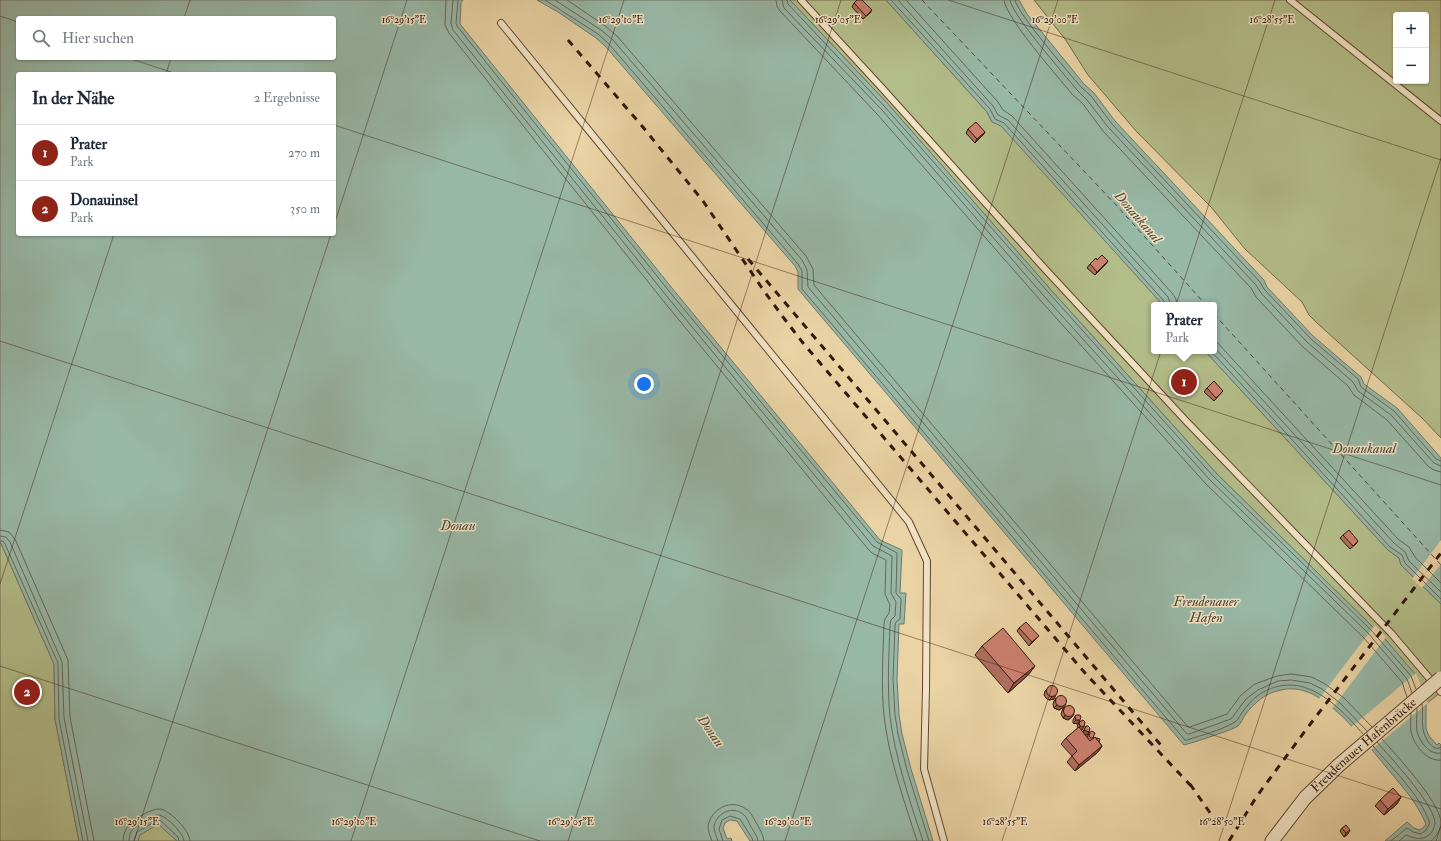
<!DOCTYPE html>
<html lang="de">
<meta charset="utf-8">
<style>
body{margin:0;font-family:"IM FELL Double Pica",serif;background:#f2f2f3;color:#1f2937}
.controls{position:absolute;right:12px;top:12px;display:grid;overflow:hidden;border-radius:4px;box-shadow:0 1px 3px #0004}
.controls button{width:36px;height:36px;display:grid;place-items:center;padding:0;border:0;border-bottom:1px solid #e0e1e3;background:#fff;color:#1f2937;font:20px sans-serif}
.you{position:absolute;left:644px;top:384px;width:14px;height:14px;margin:-10px;border:3px solid #fff;border-radius:50%;background:#1a73e8;box-shadow:0 0 0 6px #1a73e833}
.badge{display:grid;place-items:center;width:26px;height:26px;border-radius:50%;background:#8f2418;color:#fff;font-size:13px;font-weight:700}
.pin{position:absolute;translate:-50% -50%;border:2px solid #fff;box-shadow:0 1px 4px #0006}
.popup{position:absolute;left:1151px;top:302px;width:66px;height:52px;box-sizing:border-box;display:grid;place-content:center;border-radius:4px;background:#fff;filter:drop-shadow(0 1px 3px #0005);font-size:13px;white-space:nowrap;color:#747a83}
.popup b{font-size:15px;color:#1f2937}
.popup::after{content:'';position:absolute;left:50%;top:100%;margin-left:-8px;border:8px solid transparent;border-top-color:#fff}
.list{margin:0;padding:0;list-style:none}
h2{display:flex;justify-content:space-between;align-items:center;height:52px;margin:0;padding:0 16px;font-size:17px}
h2 small{font-size:13px;font-weight:400;color:#747a83}
.list li{display:grid;grid-template-columns:26px 1fr auto;gap:12px;align-items:center;box-sizing:border-box;height:56px;padding:0 16px;border-top:1px solid #e0e1e3}
.list b{display:block;font-size:15px;white-space:nowrap}
.list p{margin:0;font-size:13px;white-space:nowrap;color:#747a83}
.list em{font-size:13px;font-style:normal;color:#747a83}
.icon{flex:none;width:22px;height:22px;fill:none;stroke:currentColor;stroke-width:2;stroke-linecap:round;stroke-linejoin:round}
.map{position:relative;flex:none;width:1441px;height:841px;overflow:hidden}
.search{position:absolute;background:#fff;box-shadow:0 1px 3px #0004;left:16px;top:16px;width:320px;height:44px;display:flex;align-items:center;gap:10px;box-sizing:border-box;padding:0 14px;border-radius:4px;color:#747a83;font-size:15px}
.panel{position:absolute;background:#fff;box-shadow:0 1px 3px #0004;left:16px;top:72px;width:320px;height:164px;border-radius:4px}
.map>svg:first-child{display:block}
.green{fill:#b3bd89;stroke:#736a4a;fill-rule:evenodd}
.water{fill:#98b8a7;stroke:#707769;fill-rule:evenodd}
.pier{fill:#ead4a5}
.lines{fill:none;stroke-linecap:round;stroke-linejoin:round}
.shore{stroke:#666759;stroke-width:1}
.ferry{stroke:#51473a;stroke-width:1;stroke-dasharray:5 4;stroke-linecap:butt}
.lane-casing{stroke:#614632;stroke-width:8}
.street-casing{stroke:#614632;stroke-width:15}
.lane{stroke:#f1e3c4;stroke-width:6}
.street{stroke:#f1e3c4;stroke-width:13}
.rail{stroke:#33160b;stroke-width:3;stroke-dasharray:7 7;stroke-linecap:butt}
.street-bridge-casing{stroke:#614632;stroke-width:15;stroke-linecap:butt}
.street-bridge{stroke:#f1e3c4;stroke-width:13}
.wall{fill:#af6f5f;stroke:#33160b}
.shaded-wall{fill:#8e5a4e;stroke:#33160b}
.building{fill:#cb816f;stroke:#33160b}
.ticks{fill:none;stroke:#33160b;stroke-width:1;stroke-opacity:0.45}
.labels{text-anchor:middle;dominant-baseline:central;stroke-width:3;stroke-linejoin:round;paint-order:stroke}
.street-label{font-size:13px;fill:#33160b;stroke:#f1e3c4}
.water-label{font-size:14px;font-style:italic;fill:#51473a;stroke:#f1e3c4}
.ticks-label{font-size:10px;text-anchor:middle;fill:#33160b;stroke:#f1e3c4;stroke-width:3;stroke-linejoin:round;paint-order:stroke}
</style>
<div class="map">
<svg width="1441" height="841" viewBox="0 0 1441 841">
<rect width="100%" height="100%" fill="#ead4a5"/>
<filter id="stains"><feTurbulence type="fractalNoise" baseFrequency=".005" numOctaves="4"/><feColorMatrix values="0 0 0 0 .2 0 0 0 0 .09 0 0 0 0 .02 0 0 0 .5 -.17"/></filter>
<radialGradient id="worn" r=".72"><stop offset=".6" stop-color="#630" stop-opacity="0"/><stop offset="1" stop-color="#630" stop-opacity=".3"/></radialGradient>
<g class="green">
<polygon points="790,0 886,0 987,112 992,122 1001,125 1163,305 1154,305 1154,351 1205,351 1388,550 1399,558 1401,565 1441,604 1441,692 1426,704 1385,639 1217,474 1051,290 888,104"/>
<path d="M1034,0h407v438l-19,-20 -105,-95 -8,-8 -7,-13 -57,-53 -34,-42 -75,-76 -48,-56 -23,-36zM1396,15h30v66h-30z"/>
<polygon points="0,541 54,664 55,719 79,841 0,841"/>
<polygon points="158,823 177,841 138,841 139,835"/>
</g>
<g class="water">
<path d="M0,0h463l-2,3 -1,21 216,269 204,247 22,10 -2,43h6l-2,31h-5l-2,55 2,36 3,19 9,35 22,72h-183l-13,-20 -7,-1 -5,3 -2,5 4,11 4,-1 1,3h-555l-19,-17 -18,11 -2,6h-59l-24,-122 -1,-55 -54,-123zM18,18h316v40h-316zM18,74h316v160h-316z"/>
<path d="M537,0h253l98,104 163,186 166,184 168,165 30,35 11,30v25l3,7 8,9 2,-2 2,2 -1,4 1,1v91h-56l22,-19 7,6 5,2 4,-2 3,-4c-10,-24 -28,-42 -44,-62 -19,-23 -39,-50 -66,-66 -10,-6 -23,-9 -35,-6 -16,3 -27,13 -36,25 -2,3 -4,8 -7,11 -3,3 -46,17 -54,19l-386,-456v-17l-3,-6 -189,-219 -10,-9 -38,-26z"/>
<polygon points="886,0 1019,0 1027,14 1084,84 1094,93 1115,121 1264,280 1267,287 1313,336 1361,377 1364,384 1397,408 1441,458 1441,604 1401,565 1399,558 1388,550 1205,351 1214,351 1214,305 1163,305 1001,126 992,122 987,112"/>
</g>
<g class="pier">
<polygon points="1441,540 1441,564 1422,588 1412,579"/>
<polygon points="1375,625 1386,637 1331,710 1318,700"/>
<polygon points="1416,673 1428,703 1370,751 1350,728"/>
</g>
<g class="lines">
<g class="shore">
<path d="M446,0l-1,25 4,8 216,270 203,246 4,4 14,7 -1,34 5,11 -1,8 -4,6 -1,5c-1,31 -3,62 0,92 5,43 20,84 33,125"/>
<path d="M453,0l-2,23 2,7 216,269 204,247 19,10 -1,37 5,9 -1,14 -4,4 -1,5c-1,30 -3,61 0,92 5,40 20,85 33,124"/>
<polyline points="458,0 456,23 457,26 673,296 877,542 897,553 896,593 901,599 900,619 896,622 895,625 893,679 895,715 898,734 907,770 929,841"/>
<path d="M545,0l53,34 11,10 189,220 4,7v18l383,451h2c15,-5 32,-9 46,-17 4,-1 6,-6 8,-9 5,-7 11,-15 19,-20 42,-26 77,10 103,40"/>
<polyline points="555,0 601,30 613,40 802,260 807,270 808,287 1187,734 1189,734 1231,719 1246,699 1258,690 1278,681 1291,680 1310,683 1322,689 1340,703 1367,731"/>
<polyline points="567,0 604,25 617,36 806,256 813,269 814,285 1188,727 1190,727 1227,714 1241,695 1255,684 1277,676 1291,674 1312,677 1325,684 1344,698 1372,727"/>
<polyline points="776,0 777,6 780,11 877,114 1040,300 1206,484 1363,637 1402,682 1407,697"/>
<polyline points="782,0 784,8 882,110 1044,296 1210,480 1368,633 1407,679 1412,693"/>
<polyline points="787,0 788,4 885,107 1048,292 1214,477 1371,630 1411,676 1416,689"/>
<polyline points="891,0 990,109 995,119 1004,123 1164,301 1165,305"/>
<polyline points="898,0 993,106 998,115 1008,120 1168,297 1171,305"/>
<polyline points="906,0 998,102 1003,110 1012,116 1172,293 1176,299 1177,305"/>
<path d="M1004,0c1,17 55,78 68,94l11,10 20,27 148,157 5,9 47,50 45,39 6,9 33,25 42,47 5,3 7,2"/>
<path d="M1010,0c1,14 55,75 67,90l10,10 21,27 148,158 5,8 46,49 46,40 5,9 33,24 43,48 7,3"/>
<path d="M1015,0c2,13 54,73 66,87l10,9 21,28 148,158 4,7 47,50 47,40 3,8 33,24 42,48 5,2"/>
<polyline points="1214,339 1398,539 1409,547 1415,557 1441,583"/>
<polyline points="1214,347 1394,543 1405,552 1409,561 1441,592"/>
<polyline points="1211,351 1390,547 1402,555 1405,563 1441,599"/>
<polyline points="0,530 9,532 15,539 68,660 70,717 94,841"/>
<polyline points="0,536 6,537 10,542 62,662 64,718 88,841"/>
<polyline points="0,541 3,541 5,544 58,663 59,719 83,841"/>
<path d="M1422,704c2,17 -3,26 8,40 4,4 6,6 11,3"/>
<path d="M1417,708c0,7 -1,16 0,23 2,10 13,25 24,22"/>
<path d="M1411,713c0,6 -1,13 0,19 3,13 16,30 30,28"/>
<path d="M1382,739c15,17 57,62 59,83 0,8 -5,15 -10,19"/>
<path d="M1377,742c13,15 59,64 58,82 -1,4 -3,9 -6,11 -7,6 -15,3 -23,0l-7,6"/>
<path d="M1373,746c20,23 46,48 57,77l-4,7 -5,4 -8,-2 -6,-4 -16,13"/>
<path d="M123,841c0,-5 2,-11 5,-15 4,-6 24,-18 32,-17 10,1 30,22 30,32"/>
<path d="M129,841c0,-4 1,-9 4,-12 4,-4 20,-14 25,-14 8,0 26,19 26,26"/>
<polyline points="134,841 137,832 158,820 161,821 178,837 179,841"/>
<path d="M712,841c-2,-5 -4,-10 -4,-15 3,-17 23,-28 38,-17 5,3 8,10 11,15 3,6 6,10 7,17"/>
<path d="M718,841c-2,-5 -4,-10 -4,-15 2,-12 18,-21 29,-12 4,3 6,9 8,13 3,5 6,8 7,14"/>
<polyline points="723,841 719,829 722,820 730,816 740,819 752,838 753,841"/>
</g>
<g class="ferry">
<polyline points="922,0 1117,206 1206,305"/>
<polyline points="1214,314 1441,565"/>
</g>
<defs>
<g id="lane">
<polyline points="801,0 882,88 1045,269 1187,422 1391,633 1441,692"/>
<polyline points="1290,0 1441,121"/>
<polyline points="501,23 909,522 927,561 926,689 924,769 944,841"/>
</g>
<polyline id="street" points="1272,841 1305,798"/>
</defs>
<use href="#lane" class="lane-casing"/>
<use href="#street" class="street-casing"/>
<use href="#lane" class="lane"/>
<use href="#street" class="street"/>
<g class="rail">
<polyline points="568,40 642,126 703,201 764,291 783,317 803,343 1085,673 1193,788"/>
<polyline points="748,259 1165,750"/>
<polyline points="1190,784 1215,820"/>
<polyline points="1229,841 1257,796 1305,731 1441,553"/>
</g>
<defs>
<g id="street-bridge">
<path id="s1" d="M1305,798l34,-33 102,-87"/>
</g>
</defs>
<use href="#street-bridge" class="street-bridge-casing"/>
<use href="#street-bridge" class="street-bridge"/>
</g>
<g class="wall">
<polygon points="854,3 872,10 870,13 863,19 852,7"/>
<polygon points="968,129 985,132 983,135 975,143 966,133"/>
<polygon points="1097,260 1106,264 1095,275 1087,268 1090,264"/>
<polygon points="1207,388 1223,391 1214,401 1204,392"/>
<polygon points="1343,535 1358,541 1356,544 1350,549 1340,538"/>
<polygon points="1019,628 1039,636 1029,646 1017,631"/>
<polygon points="982,646 1035,666 1028,675 1008,693 975,655"/>
<polygon points="1048,688 1054,699 1049,700 1046,698 1044,695 1045,691"/>
<polygon points="1056,698 1064,707 1059,710 1054,708 1053,704 1054,701"/>
<polygon points="1064,707 1074,714 1072,717 1068,720 1063,718 1061,714 1062,711"/>
<polygon points="1076,715 1080,720 1078,724 1073,723 1073,720"/>
<polygon points="1081,721 1082,730 1081,730 1083,732 1086,726 1089,732 1087,735 1085,735 1087,737 1090,732 1093,738 1099,742 1102,746 1098,752 1075,771 1067,762 1072,756 1061,744 1066,738 1078,728 1077,726"/>
<polygon points="1401,797 1397,804 1384,815 1375,806 1380,800"/>
<polygon points="1342,828 1348,834 1344,837 1340,831"/>
</g>
<g class="shaded-wall">
<polygon points="985,132 983,135 975,143 977,139"/>
<polygon points="1108,261 1106,264 1095,275 1097,272"/>
<polygon points="1039,636 1029,646 1032,642"/>
<polygon points="1035,666 1028,675 1008,693 1014,683"/>
<polygon points="1056,695 1054,699 1049,700 1052,697"/>
<polygon points="1066,704 1064,707 1059,710 1054,708 1057,705"/>
<polygon points="1074,714 1072,717 1068,720 1063,718 1065,715"/>
<polygon points="1076,720 1080,720 1078,724 1073,723"/>
<polygon points="1080,726 1084,727 1082,730 1078,729"/>
<polygon points="1084,730 1089,732 1087,735 1082,734"/>
<polygon points="1102,746 1098,752 1075,771 1079,765"/>
<polygon points="1401,797 1397,804 1384,815 1388,809"/>
<polygon points="1350,830 1348,834 1344,837 1346,833"/>
</g>
<g class="building">
<polygon points="857,0 862,0 872,10 866,16 854,3"/>
<polygon points="976,122 985,132 977,139 968,129"/>
<polygon points="1102,255 1108,261 1097,272 1090,264 1096,258 1097,260"/>
<polygon points="1214,381 1223,391 1216,398 1207,388"/>
<polygon points="1349,530 1358,541 1353,546 1343,535"/>
<polygon points="1026,622 1039,636 1032,642 1019,628"/>
<polygon points="1003,628 1035,666 1014,683 982,646"/>
<circle cx="1052" cy="691" r="5.5"/>
<circle cx="1061" cy="701" r="5.5"/>
<circle cx="1069" cy="711" r="5.5"/>
<polygon points="1076,715 1080,715 1081,717 1080,720 1076,720 1075,717"/>
<polygon points="1083,720 1085,722 1084,727 1080,726 1079,723 1081,721"/>
<polygon points="1086,726 1088,726 1090,728 1089,732 1084,730"/>
<polygon points="1079,727 1090,741 1095,737 1102,746 1079,765 1072,756 1077,751 1066,738"/>
<polygon points="1092,731 1095,733 1093,738 1091,738 1089,736 1090,732"/>
<polygon points="1096,738 1097,738 1100,739 1099,742"/>
<polygon points="1393,788 1401,797 1388,809 1380,800"/>
<polygon points="1346,825 1350,830 1346,833 1342,828"/>
</g>
<path class="ticks" d="M948,0l493,160M0,16l18,6M184,18l6,-18M128,58l49,16M166,74l5,-16M334,125l1107,360M334,225l73,-225M0,341l1441,468M0,584l114,-350M0,666l540,175M134,841l197,-607M351,841l273,-841M568,841l273,-841M785,841l273,-841M1002,841l273,-841M1219,841l222,-683M1436,841l5,-15"/>
<g class="labels">
<g class="street-label">
<text stroke="none"><textPath href="#s1" startOffset="79">Freudenauer Hafenbrücke</textPath></text>
</g>
<g class="water-label">
<text transform="translate(1138 217) rotate(49)">Donaukanal</text>
<text x="1364" y="448">Donaukanal</text>
<text x="458" y="525">Donau</text>
<text x="1206" y="601">Freudenauer<tspan x="1206" dy="16">Hafen</tspan></text>
<text transform="translate(711 731) rotate(55)">Donau</text>
</g>
</g>
<g class="ticks-label">
<text x="404" y="23">16°29'15"E</text>
<text x="621" y="23">16°29'10"E</text>
<text x="838" y="23">16°29'05"E</text>
<text x="1055" y="23">16°29'00"E</text>
<text x="1272" y="23">16°28'55"E</text>
<text x="1222" y="825">16°28'50"E</text>
<text x="137" y="825">16°29'15"E</text>
<text x="354" y="825">16°29'10"E</text>
<text x="571" y="825">16°29'05"E</text>
<text x="788" y="825">16°29'00"E</text>
<text x="1005" y="825">16°28'55"E</text>
</g>
<rect width="100%" height="100%" filter="url(#stains)"/>
<rect width="100%" height="100%" fill="url(#worn)"/>
</svg>
<div class="controls">
<button>+</button>
<button>−</button>
</div>
<div class="you"></div>
<div class="pin badge" style="left:1184px;top:382px">1</div>
<div class="popup"><b>Prater</b>Park</div>
<div class="pin badge" style="left:27px;top:692px">2</div>
<div class="search"><svg class="icon" aria-label="search" viewBox="0 0 24 24"><circle cx="10" cy="10" r="6"/><path d="M15 15l6 6"/></svg>Hier suchen</div>
<section class="panel">
<h2>In der Nähe<small>2 Ergebnisse</small></h2>
<ul class="list">
<li><span class="badge">1</span><div><b>Prater</b><p>Park</p></div><em>270 m</em></li>
<li><span class="badge">2</span><div><b>Donauinsel</b><p>Park</p></div><em>350 m</em></li>
</ul>
</section>
</div>
